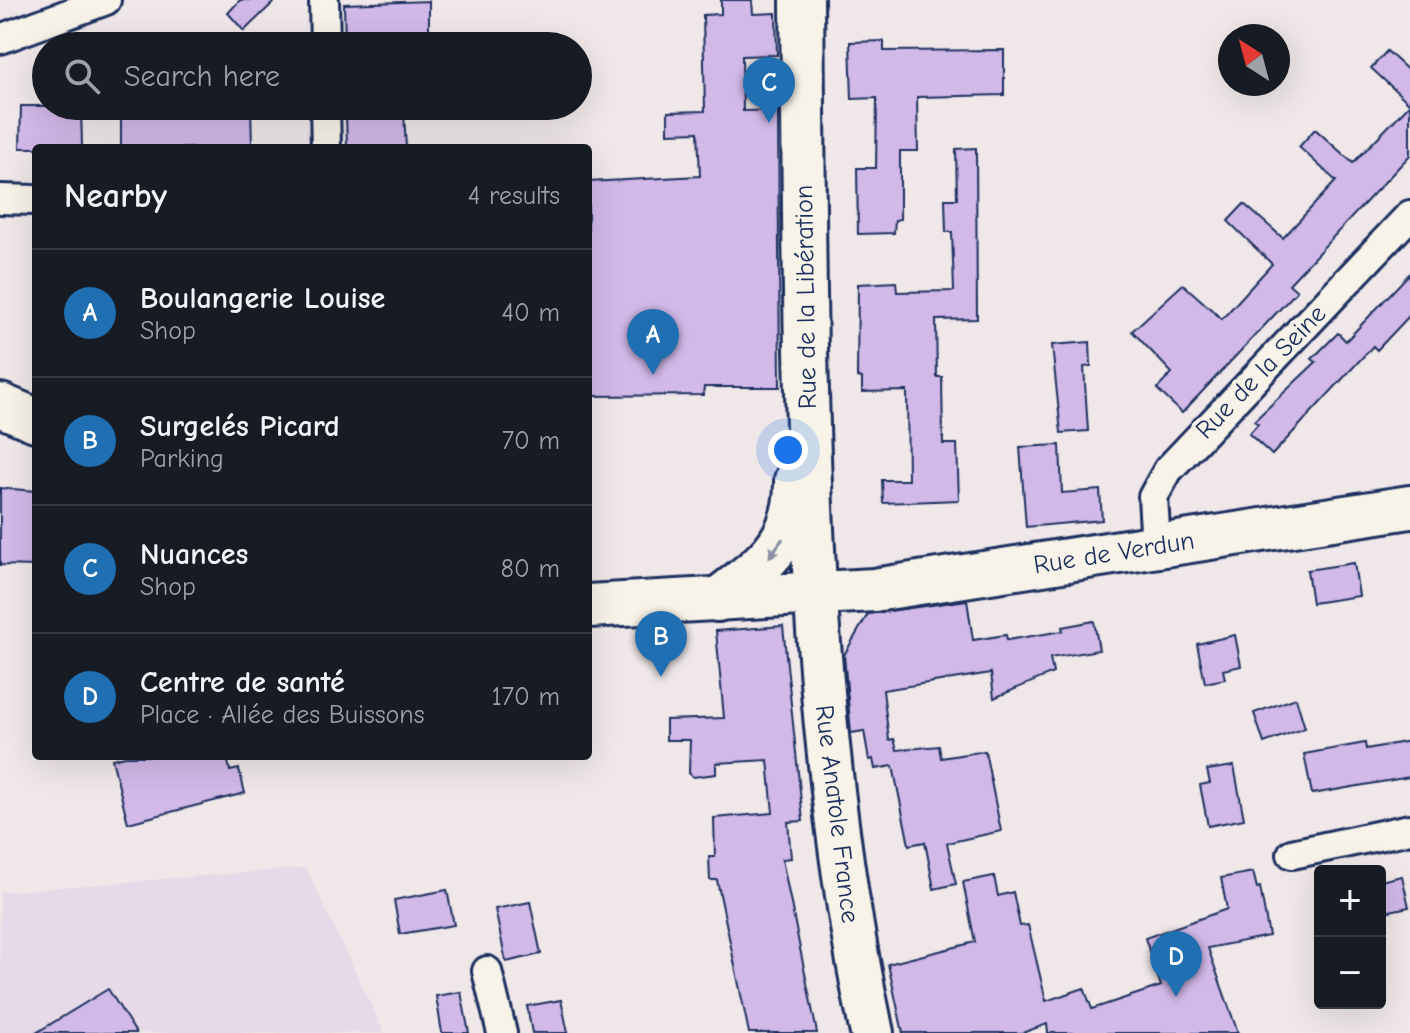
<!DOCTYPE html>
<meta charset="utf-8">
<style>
body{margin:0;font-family:"Comic Neue",sans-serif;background:#242831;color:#f1f3f6}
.controls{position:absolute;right:24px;bottom:24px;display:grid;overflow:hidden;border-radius:8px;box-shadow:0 8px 32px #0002}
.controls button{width:72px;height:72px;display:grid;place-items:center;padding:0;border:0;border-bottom:2px solid #363941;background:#171b24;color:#f1f3f6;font:40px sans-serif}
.compass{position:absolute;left:1218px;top:24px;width:72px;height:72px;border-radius:50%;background:#171b24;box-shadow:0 8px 32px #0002;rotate:324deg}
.you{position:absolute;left:788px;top:450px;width:28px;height:28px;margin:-20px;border:6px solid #fff;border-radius:50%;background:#1a73e8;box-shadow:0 0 0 12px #1a73e833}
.badge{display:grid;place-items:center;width:52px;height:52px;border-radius:50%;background:#1f6fb2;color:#fff;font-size:26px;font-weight:700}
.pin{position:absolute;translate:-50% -66px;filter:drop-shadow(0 2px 4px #0008)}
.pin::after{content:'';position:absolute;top:42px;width:28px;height:24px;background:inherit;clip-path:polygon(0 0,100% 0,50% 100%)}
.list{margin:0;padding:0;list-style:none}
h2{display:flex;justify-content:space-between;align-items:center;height:104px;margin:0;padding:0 32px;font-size:34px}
h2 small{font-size:26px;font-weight:400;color:#9ea1a6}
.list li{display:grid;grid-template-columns:52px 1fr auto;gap:24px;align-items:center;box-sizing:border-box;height:128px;padding:0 32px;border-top:2px solid #363941}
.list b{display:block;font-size:30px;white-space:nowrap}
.list p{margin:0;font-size:26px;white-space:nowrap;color:#9ea1a6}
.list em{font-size:26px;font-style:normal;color:#9ea1a6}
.icon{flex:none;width:44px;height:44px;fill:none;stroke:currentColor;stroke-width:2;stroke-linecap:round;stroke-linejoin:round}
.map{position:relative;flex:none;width:1410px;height:1033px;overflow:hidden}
.search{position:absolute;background:#171b24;box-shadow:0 8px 32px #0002;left:32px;top:32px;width:560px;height:88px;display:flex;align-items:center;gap:20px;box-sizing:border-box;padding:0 28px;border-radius:44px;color:#9ea1a6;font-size:30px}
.panel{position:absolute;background:#171b24;box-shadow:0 8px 32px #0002;left:32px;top:144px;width:560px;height:616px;border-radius:8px}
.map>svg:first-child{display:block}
.built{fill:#e6d9e8}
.building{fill:#d1b9e8;stroke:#1b2f5e;stroke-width:2}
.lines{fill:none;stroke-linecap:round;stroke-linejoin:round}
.minor-casing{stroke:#1b2f5e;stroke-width:34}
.secondary-casing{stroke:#1b2f5e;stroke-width:48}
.minor{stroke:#f7f3e8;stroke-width:28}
.secondary{stroke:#f7f3e8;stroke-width:42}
.oneway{fill:#8991a3}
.labels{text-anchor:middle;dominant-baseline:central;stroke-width:8;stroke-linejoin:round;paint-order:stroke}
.street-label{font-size:26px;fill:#1b2f5e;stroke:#f7f3e8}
</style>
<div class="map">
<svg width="1410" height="1033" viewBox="0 0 1410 1033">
<rect width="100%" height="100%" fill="#efe7e8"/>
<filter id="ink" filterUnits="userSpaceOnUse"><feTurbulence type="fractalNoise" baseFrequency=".0125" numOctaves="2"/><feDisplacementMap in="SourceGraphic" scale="16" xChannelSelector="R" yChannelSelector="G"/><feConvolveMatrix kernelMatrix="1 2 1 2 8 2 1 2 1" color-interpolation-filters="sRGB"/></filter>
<g filter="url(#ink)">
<polygon class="built" points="306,868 384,1033 0,1033 0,892"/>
<g class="building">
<polygon points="240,0 276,0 244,31 228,13"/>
<polygon points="721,0 752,0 753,14 776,13 777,55 742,56 743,111 778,110 780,387 704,387 703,395 588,396 588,182 700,176 698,132 668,133 668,112 705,111 703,15 721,14"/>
<polygon points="429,1 429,43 345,46 344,4"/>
<polygon points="884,41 884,51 1004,50 1004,95 917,97 918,151 900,151 900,219 895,220 894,233 858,234 857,168 876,168 877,98 852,99 850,42"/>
<polygon points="1387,51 1410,72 1410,155 1289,284 1297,291 1182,413 1157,389 1172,373 1132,331 1183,284 1222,319 1272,264 1228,221 1244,204 1283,238 1336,181 1299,147 1315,129 1353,163 1410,104 1371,68"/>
<polygon points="21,106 81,106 82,148 20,148"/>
<polygon points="121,106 251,106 252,148 121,148"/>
<polygon points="404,112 406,148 347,148 346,114"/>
<polygon points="976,148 977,319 936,320 937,377 942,377 943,444 957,444 959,500 883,503 882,480 908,480 907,391 862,392 862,378 857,377 858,284 896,282 897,292 954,291 952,232 946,232 945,199 957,199 956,149"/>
<polygon points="1410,273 1410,315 1377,350 1373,346 1272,455 1249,434 1258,424 1254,421 1316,362 1312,359 1338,333 1346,341"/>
<polygon points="1090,342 1091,366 1084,367 1088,431 1061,433 1052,345"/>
<polygon points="1060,445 1062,493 1100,490 1102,520 1026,527 1020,447"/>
<polygon points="0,488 36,491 36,566 0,565"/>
<polygon points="1354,563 1359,596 1312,603 1307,570"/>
<polygon points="967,600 973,640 1006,635 1007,640 1063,631 1062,627 1094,621 1099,650 1050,658 1053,673 994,698 991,673 883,690 889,740 894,739 897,750 939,746 941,758 985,751 1001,831 947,843 956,884 934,889 925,842 909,845 893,766 875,769 873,759 869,760 864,731 851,733 844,655 868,614"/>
<polygon points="783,626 803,821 788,822 791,858 782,859 817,1033 749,1033 717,880 710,880 709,857 715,857 714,818 773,813 768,760 716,763 716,774 693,777 689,773 690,740 666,740 666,720 724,718 716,631"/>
<polygon points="1235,635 1241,666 1223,670 1225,679 1205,683 1197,644"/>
<polygon points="1296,698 1305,728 1264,743 1254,713"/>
<polygon points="1410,741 1410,777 1312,794 1304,754 1365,743 1366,749"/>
<polygon points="125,756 227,756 230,771 239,769 245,793 128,823 112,759"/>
<polygon points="1234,766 1244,819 1208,826 1200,785 1210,783 1207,770"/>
<polygon points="1253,872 1257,888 1260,887 1269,936 1208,948 1238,1033 1048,1033 1047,1024 1022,1033 903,1033 888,964 975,942 963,882 994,876 998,896 1013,892 1020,926 1028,925 1046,1001 1084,988 1092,1009 1161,986 1145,938 1227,909 1221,878"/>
<polygon points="1402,876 1409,907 1380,913 1380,881"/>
<polygon points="447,890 454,925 400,934 394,900"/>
<polygon points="530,902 541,954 506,962 495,909"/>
<polygon points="108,989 136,1033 36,1033"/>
<polygon points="461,992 469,1033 442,1033 436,996"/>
<polygon points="561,1000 568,1033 532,1033 527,1006"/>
</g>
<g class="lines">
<defs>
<g id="minor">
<polyline points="324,0 325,46"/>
<polyline points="0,39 106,0"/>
<polyline points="325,106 326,148"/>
<polyline points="0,199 36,200"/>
<polyline points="1156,546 1153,497 1168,470 1410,215"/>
<polyline points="1292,854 1410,829"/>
<polyline points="487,971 502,1033"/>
</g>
<g id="secondary">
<path d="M802,0c4,345 -2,694 70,1033"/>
<polyline points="0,405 36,420"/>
<path d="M717,600c45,-35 80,-56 79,-120"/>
<polyline points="588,606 874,590 1410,507"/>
</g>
</defs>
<use href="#minor" class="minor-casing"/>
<use href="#secondary" class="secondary-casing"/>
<use href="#minor" class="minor"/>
<use href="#secondary" class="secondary"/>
</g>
<defs><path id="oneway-solid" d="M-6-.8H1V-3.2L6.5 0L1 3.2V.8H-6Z" transform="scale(2)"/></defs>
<use class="oneway" href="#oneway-solid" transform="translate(776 548) rotate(126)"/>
</g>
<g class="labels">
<g class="street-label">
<text transform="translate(806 297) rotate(-91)">Rue de la Libération</text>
<text transform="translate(1261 372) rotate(-46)">Rue de la Seine</text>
<text transform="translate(1114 553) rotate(-9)">Rue de Verdun</text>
<text transform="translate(837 814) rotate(83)">Rue Anatole France</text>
</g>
</g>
</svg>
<div class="controls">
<button>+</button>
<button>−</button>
</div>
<svg class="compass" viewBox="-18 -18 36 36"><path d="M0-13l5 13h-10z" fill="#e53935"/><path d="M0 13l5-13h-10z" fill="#9ea1a6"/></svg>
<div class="you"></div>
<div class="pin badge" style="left:653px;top:375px">A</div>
<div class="pin badge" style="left:661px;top:677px">B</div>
<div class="pin badge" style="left:769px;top:123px">C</div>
<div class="pin badge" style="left:1176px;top:997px">D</div>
<div class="search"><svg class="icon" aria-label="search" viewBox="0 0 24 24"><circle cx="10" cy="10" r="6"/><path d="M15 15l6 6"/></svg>Search here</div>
<section class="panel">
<h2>Nearby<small>4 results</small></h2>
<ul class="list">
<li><span class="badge">A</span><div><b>Boulangerie Louise</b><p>Shop</p></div><em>40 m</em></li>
<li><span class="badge">B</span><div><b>Surgelés Picard</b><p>Parking</p></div><em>70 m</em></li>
<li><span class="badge">C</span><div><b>Nuances</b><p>Shop</p></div><em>80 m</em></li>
<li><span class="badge">D</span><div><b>Centre de santé</b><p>Place · Allée des Buissons</p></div><em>170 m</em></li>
</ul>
</section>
</div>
